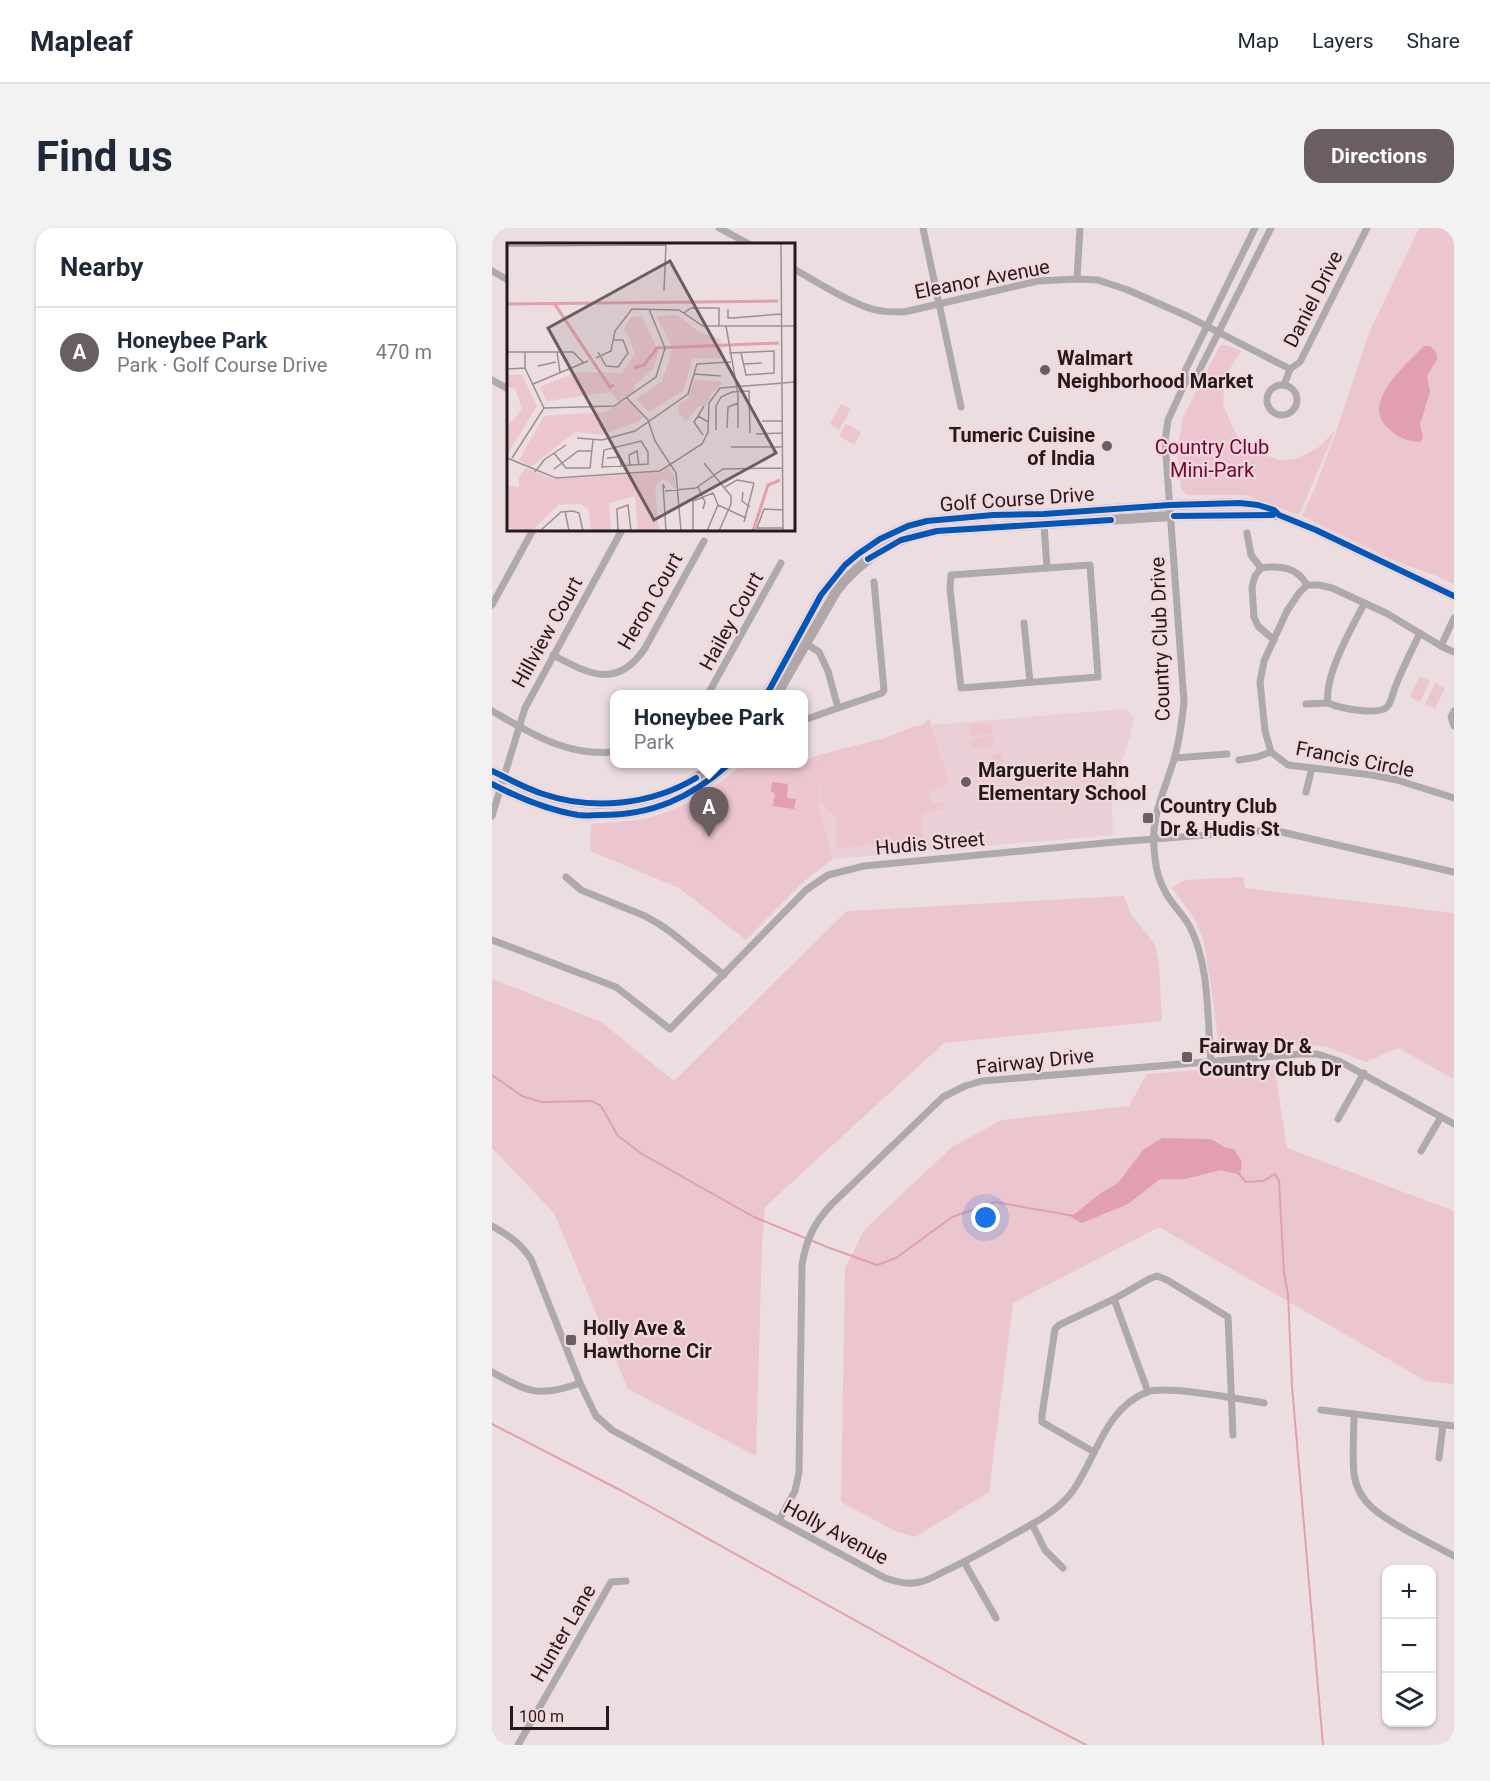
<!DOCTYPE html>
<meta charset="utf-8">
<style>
body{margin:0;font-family:Roboto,sans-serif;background:#f2f2f3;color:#1f2937}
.controls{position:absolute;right:18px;bottom:18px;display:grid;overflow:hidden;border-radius:12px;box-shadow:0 2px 4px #0004}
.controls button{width:54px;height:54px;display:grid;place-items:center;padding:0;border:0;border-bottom:2px solid #e0e1e3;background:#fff;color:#1f2937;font:30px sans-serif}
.scale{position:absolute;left:18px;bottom:15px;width:99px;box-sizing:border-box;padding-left:6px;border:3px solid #241a1c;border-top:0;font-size:16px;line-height:21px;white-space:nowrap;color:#241a1c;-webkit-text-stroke:4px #f2d7dd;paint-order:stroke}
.you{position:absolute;left:494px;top:990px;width:21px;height:21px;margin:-15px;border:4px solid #fff;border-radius:50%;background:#1a73e8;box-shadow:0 0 0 9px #1a73e833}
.badge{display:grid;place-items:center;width:39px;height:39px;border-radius:50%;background:#6a5e61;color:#fff;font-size:20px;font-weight:700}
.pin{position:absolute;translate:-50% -50px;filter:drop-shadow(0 2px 3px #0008)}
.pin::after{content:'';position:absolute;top:32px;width:21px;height:18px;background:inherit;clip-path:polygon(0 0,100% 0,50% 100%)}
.popup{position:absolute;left:118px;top:462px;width:198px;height:78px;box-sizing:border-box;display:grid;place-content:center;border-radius:12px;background:#fff;filter:drop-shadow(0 2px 4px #0005);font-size:20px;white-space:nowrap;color:#747a83}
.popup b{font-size:22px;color:#1f2937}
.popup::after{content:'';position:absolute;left:50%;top:100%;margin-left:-12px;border:12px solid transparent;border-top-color:#fff}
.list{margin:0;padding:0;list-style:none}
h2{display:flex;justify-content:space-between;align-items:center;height:78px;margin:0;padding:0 24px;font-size:26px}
h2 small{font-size:20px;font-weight:400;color:#747a83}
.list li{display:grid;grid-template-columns:39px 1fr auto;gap:18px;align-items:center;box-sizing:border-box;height:90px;padding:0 24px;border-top:2px solid #e0e1e3}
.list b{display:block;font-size:22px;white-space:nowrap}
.list p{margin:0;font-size:20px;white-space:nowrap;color:#747a83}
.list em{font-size:20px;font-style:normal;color:#747a83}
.icon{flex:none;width:33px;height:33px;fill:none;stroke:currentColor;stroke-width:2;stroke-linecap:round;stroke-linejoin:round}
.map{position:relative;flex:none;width:962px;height:1517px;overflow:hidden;border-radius:18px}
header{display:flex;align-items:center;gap:36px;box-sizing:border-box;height:84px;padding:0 30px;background:#fff;border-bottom:2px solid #e0e1e3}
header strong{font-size:28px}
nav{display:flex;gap:33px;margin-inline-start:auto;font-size:21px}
.intro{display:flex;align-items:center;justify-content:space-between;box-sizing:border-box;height:144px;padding:0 36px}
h1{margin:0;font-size:42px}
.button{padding:15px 27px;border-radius:18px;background:#6a5e61;color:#fff;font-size:21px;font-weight:700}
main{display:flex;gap:36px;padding:0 36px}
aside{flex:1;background:#fff;border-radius:18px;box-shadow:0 2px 4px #0004}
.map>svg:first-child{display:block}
.built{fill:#ead0d6}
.green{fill:#ecc6ce}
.water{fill:#e19fb0}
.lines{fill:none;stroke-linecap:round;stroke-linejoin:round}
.stream{stroke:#e19fb0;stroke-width:2}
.street{stroke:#aea9aa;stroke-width:7}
.secondary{stroke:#b0a7a9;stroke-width:10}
.cycleway-casing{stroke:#f2d7dd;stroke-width:10}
.cycleway{stroke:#0057b8;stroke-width:6}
.poi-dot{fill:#6a5e61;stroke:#f2d7dd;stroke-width:2}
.labels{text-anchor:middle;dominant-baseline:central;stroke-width:4.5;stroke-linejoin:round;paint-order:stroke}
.street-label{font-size:20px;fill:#241a1c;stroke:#f2d7dd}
.poi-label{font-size:20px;font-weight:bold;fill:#241a1c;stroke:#f2d7dd;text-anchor:start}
.park-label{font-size:20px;fill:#720434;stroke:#f2d7dd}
.inset-river{fill:none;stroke:#e19fb0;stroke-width:3}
.inset-road{fill:none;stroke:#9c8f92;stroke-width:1.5}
.view{fill:#6a5e61;fill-opacity:0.15;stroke:#6a5e61;stroke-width:3}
.inset-edge{fill:none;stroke:#241a1c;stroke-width:3}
</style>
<header>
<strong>Mapleaf</strong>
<nav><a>Map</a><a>Layers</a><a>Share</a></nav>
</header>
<div class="intro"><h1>Find us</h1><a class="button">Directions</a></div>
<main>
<aside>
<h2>Nearby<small></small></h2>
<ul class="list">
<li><span class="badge">A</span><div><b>Honeybee Park</b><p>Park · Golf Course Drive</p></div><em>470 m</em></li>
</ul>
</aside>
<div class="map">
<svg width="962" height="1517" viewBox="0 0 962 1517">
<rect width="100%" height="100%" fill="#ecdde0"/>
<polygon class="built" points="633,481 642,489 639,506 625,549 620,580 621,607 341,631 327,577 327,558 315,544 436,497"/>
<g class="green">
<polygon points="927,0 962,0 962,356 942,347 903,333 810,288 823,260 845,201 877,105"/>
<polygon points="728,117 734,117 749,123 733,148 731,177 744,206 760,222 787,232 804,231 827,219 843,203 807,287 754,267 695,267 689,261 685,223 691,189"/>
<polygon points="349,176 359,181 347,202 338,196"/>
<polygon points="354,196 369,204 362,217 347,208"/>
<polygon points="928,448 938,453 928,474 918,469"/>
<polygon points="943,455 953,460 943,481 933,476"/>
<path d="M439,490l-1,9 2,2 18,55 -22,8 5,11h11l-2,7 -18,2 -3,4 2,29 -48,3 -6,-4 -29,5 -5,-4 1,-27 -16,-16 1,-15 -12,-14 10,13v19l14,54 -30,23 -57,58 -67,-52 -89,-37 1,-27c17,-2 35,-2 52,-5 32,-6 77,-32 98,-55h61l12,-8 71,-18 29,-12 8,-1z"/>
<polygon points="500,495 501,506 478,508 477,497"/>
<polygon points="501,508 502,519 480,521 479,510"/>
<polygon points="510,525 512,546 502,547 500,529 503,526"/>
<polygon points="751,649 753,660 962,685 962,851 906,820 874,834 836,819 817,817 732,822 727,820 718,751 711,710 702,690 680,660 693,652"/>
<polygon points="632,668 639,686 663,717 667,736 670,793 452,815 273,979 270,1017 264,1228 136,1161 62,985 0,920 0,751 109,794 182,853 355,683"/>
<polygon points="782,836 795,920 962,983 962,1156 934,1153 667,999 521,1075 497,1264 423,1309 403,1303 349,1274 353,1040 373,1001 460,919 510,892 637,878 655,846"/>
</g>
<g class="water">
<path d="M932,118h6l6,6 1,7 -10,17 3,16 -10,32 3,14 -3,4c-14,-1 -23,-5 -33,-15 -26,-26 21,-64 37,-81z"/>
<polygon points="280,554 296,556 295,570 304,571 302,581 281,578 283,565 279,564"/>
<polygon points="670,910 719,911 732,919 742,921 750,934 748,947 729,942 693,951 668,951 636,976 590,995 579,989 609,965 626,955 651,922"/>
</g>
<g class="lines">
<g class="stream">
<polyline points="0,847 30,868 49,874 100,873 109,878 126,908 150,926 262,989 335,1019 385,1037 404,1030 460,989 503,974 582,988"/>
<polyline points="747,946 754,954 771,953 783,946 787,953 792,1045 796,1066 800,1158 831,1517"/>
<polyline points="0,1196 130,1263 485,1460 594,1517"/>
</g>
<g class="street">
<polyline points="227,0 257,16"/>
<polyline points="431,0 469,179"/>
<path d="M302,41c23,13 47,29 72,38 12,5 25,5 38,5l134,-31 39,-2 21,1 30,10 59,26 103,53"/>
<polyline points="0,43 16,52"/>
<polyline points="585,51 588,0"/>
<polyline points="798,141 808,134 875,0"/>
<polyline points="0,152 16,161"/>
<polyline points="693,155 705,147 779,0"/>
<circle cx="790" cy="172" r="15"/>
<polyline points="792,157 798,141"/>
<polyline points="552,296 555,340"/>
<polyline points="755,305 759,327 769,340"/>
<polygon points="598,337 606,449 469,460 458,361 459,347"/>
<path d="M872,376c-13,25 -40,72 -36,99 11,5 50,13 59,4 5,-5 6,-16 9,-22 7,-18 16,-35 24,-52"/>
<polyline points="0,377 41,302"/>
<polyline points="532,395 538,454"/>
<path d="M782,412l-16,-14 -4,-9 -2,-30 3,-11 6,-8c19,-3 36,-1 46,17"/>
<polyline points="949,418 962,390"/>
<polyline points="962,424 949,418 894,385 840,360 827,357 815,357 807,365 795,383 772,433 768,454 773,503 779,524 796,537 880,547 905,552 962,570"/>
<path d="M61,427c37,20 65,34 92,-7l59,-107"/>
<polyline points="216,466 289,335"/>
<polyline points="814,476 836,475"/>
<polyline points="346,480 390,465 392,462 382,354"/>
<path d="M0,483c40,23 74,45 122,41"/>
<polyline points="962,483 959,489 962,498"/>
<polyline points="312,492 346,480 336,443 327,424 313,415"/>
<polyline points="683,530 735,526"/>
<polyline points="747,532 765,529 779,524"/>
<polyline points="814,564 820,540"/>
<polyline points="0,588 33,480 130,302"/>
<polyline points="74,649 89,662 153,688 167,696 180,705 232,747"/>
<polyline points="0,712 124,759 178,801 314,662 336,647 372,638 623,614 781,602 962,644"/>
<path d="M719,834c-4,-43 -1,-96 -21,-135 -6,-12 -18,-22 -24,-34 -6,-10 -10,-23 -11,-35 -6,-41 9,-64 20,-102 5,-18 7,-36 9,-54l-19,-261 3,-21 17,-37v-12l70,-143"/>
<polyline points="846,891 872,845"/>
<polyline points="929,923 949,889"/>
<path d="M0,998c18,10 27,16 39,33l49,124 16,33 16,14 273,148c12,4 23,7 35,4 9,-2 17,-7 25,-11 22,-10 43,-22 64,-34 22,-12 48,-25 63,-45 24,-33 33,-84 75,-100 20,-7 92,7 117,11"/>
<polyline points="622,1071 656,1164"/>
<path d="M0,1144c36,20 47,26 88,11"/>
<polyline points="829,1182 962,1198"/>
<path d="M862,1186c0,19 -2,41 0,60 4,31 31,44 55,58 15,8 30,16 45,24"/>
<polyline points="602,1224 550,1194 550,1187 563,1101 567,1097 622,1071 657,1051 665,1048 675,1052 736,1089 741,1207"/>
<polyline points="947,1230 951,1197"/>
<path d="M287,1292l16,-29 4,-19 3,-207c4,-25 12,-42 29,-60l112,-108 22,-11 17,-5 318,-27h17l22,7 115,63"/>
<polyline points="540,1296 553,1322 571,1340"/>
<polyline points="472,1334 504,1390"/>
<polyline points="26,1517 119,1354 134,1353"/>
</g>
<g class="secondary">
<polyline points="275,466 329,367 353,337 366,326 388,311 416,298 435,293 501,287 552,286 678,277 748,275 766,277 782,282 787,287 824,302 962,368"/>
<path d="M285,466l60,-104c17,-21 38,-38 63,-49 11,-5 25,-7 37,-10l233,-15 108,-1"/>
<path d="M0,543c16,8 33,17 50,23 57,20 128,9 173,-30"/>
<path d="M0,556c27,14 56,26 86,31 7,1 15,0 23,0 52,0 89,-17 128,-51"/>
</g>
<defs>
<g id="cycleway">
<polyline points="682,288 781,287"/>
<polyline points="376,331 409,312 445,303 619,292"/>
<polyline points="275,466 329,367 353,337 366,326 388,311 416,298 435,293 501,287 552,286 678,277 748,275 766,277 782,282 787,287 824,302 962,368"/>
<path d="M0,543c17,8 33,17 51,23 50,17 108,11 153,-16"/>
<path d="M0,556c27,14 56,26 86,31 7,1 15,0 23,0 52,0 89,-17 128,-51"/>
</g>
</defs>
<use href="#cycleway" class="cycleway-casing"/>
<use href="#cycleway" class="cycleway"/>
</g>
<g class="poi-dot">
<circle cx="553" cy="142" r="6"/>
<circle cx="615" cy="218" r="6"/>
<circle cx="474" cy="554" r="6"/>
<rect x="650" y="584" width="12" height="12" rx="3"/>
<rect x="689" y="823" width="12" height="12" rx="3"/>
<rect x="73" y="1106" width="12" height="12" rx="3"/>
</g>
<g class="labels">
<g class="street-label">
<text transform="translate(490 51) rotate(-11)">Eleanor Avenue</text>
<text transform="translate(821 71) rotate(-63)">Daniel Drive</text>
<text transform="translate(525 271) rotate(-4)">Golf Course Drive</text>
<text transform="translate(158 373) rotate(-60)">Heron Court</text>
<text transform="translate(239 393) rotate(-61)">Hailey Court</text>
<text transform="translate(55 404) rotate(-61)">Hillview Court</text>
<text transform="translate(668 411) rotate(-92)">Country Club Drive</text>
<text transform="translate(863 531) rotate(11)">Francis Circle</text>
<text transform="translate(438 615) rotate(-5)">Hudis Street</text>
<text transform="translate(543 833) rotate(-6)">Fairway Drive</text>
<text transform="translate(344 1304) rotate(28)">Holly Avenue</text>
<text transform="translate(71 1405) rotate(-60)">Hunter Lane</text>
</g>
<g class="poi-label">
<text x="565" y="130">Walmart<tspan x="565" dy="23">Neighborhood Market</tspan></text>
<text x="603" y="207" text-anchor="end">Tumeric Cuisine<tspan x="603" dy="23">of India</tspan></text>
<text x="486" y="542">Marguerite Hahn<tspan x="486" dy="23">Elementary School</tspan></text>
<text x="668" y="578">Country Club<tspan x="668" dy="23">Dr &amp; Hudis St</tspan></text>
<text x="707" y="818">Fairway Dr &amp;<tspan x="707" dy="23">Country Club Dr</tspan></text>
<text x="91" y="1100">Holly Ave &amp;<tspan x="91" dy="23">Hawthorne Cir</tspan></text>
</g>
<g class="park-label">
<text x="720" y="219">Country Club<tspan x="720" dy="23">Mini-Park</tspan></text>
</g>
</g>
<g transform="translate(15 15)">
<rect width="288" height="288" fill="#ecdde0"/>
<path d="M170,72l22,17 21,7 4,19h-31l-10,33 -34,21 -13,-13 26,-18 11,-33 -17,-32zM135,73l17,36 -6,17 -19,17v6l-16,10 -7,-10 -64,9 -7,-14 37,-15 45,1 13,-20 -11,-25 7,-11zM0,132h15l15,31 -30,49v-28l15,-18 -7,-21 -8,-1zM187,137l26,1 2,3 -11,10 -5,12h-7l-13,15 -7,-7 -1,-9 10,-7 6,4 -6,-5zM120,157l17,17 -9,6 -33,12 -27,-3 -44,35 -12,-7 25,-44 60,-4zM162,224l6,10 1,12 -12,-11 -9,8 4,45h-21l-3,-35 -26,7 2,28h-20l-3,-22 -7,-5 -23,1 -26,26 -25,-3v-42l12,1v-9l7,-10 27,11 109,-7z" fill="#ecc6ce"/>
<path class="inset-river" d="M47,60l56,84 4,-2M0,61l271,-3M127,125l10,-3 13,-17 122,-5M246,288l15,-46 12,-5"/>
<path class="inset-road" d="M274,0l2,288M0,3l159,-1M157,48l2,-47M221,66v9h4l49,-4M177,70l7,-5h28v18M219,83l12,68v34M0,109h66l11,11M18,109v16l19,40M50,109l3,20M91,109l8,14 12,1 10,-14 -5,-13h-9M222,110l45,-2v22l-28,2 -5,-22M89,115l15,-7 4,-20 17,-22 47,1 24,16h92M236,121l19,-1M31,123l18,-4M0,126l18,-1M187,131l27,2M26,141l55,-23M119,154l22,23 7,21 21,32 5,58M197,163l-6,10 10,6M191,173l-4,6 9,13M255,178h20M220,185l1,-21 10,-4M209,187v-24l5,-9 11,-5 17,-1 1,42M249,191l26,-1M70,195l25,2 33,-9 53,-37 9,-30 34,-2M134,198l7,11v12l-46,3 2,-17zM224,204h51M47,210l12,15h24l3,-28M0,215l49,20 104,-7 42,-27 6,-12 1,-29 11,-15 75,-6M5,215l32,-50 70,-2 42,-29 9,-29 -16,-39M100,215l13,-1 1,10M197,220l27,33v8l-12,27M123,223l-1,-11 8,-4 2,15M47,226l24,-18h14M28,229l9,-12 22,-15M191,244l7,15 -2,7M218,244l12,-7 17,3M158,245l-2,-4 3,47M158,248l31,-3 27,-19 59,-1M236,249l-1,9 8,6M211,262l28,13M276,267l-19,-1 -7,19h26M58,268l4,20M237,279l10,-39M33,288l21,-19 12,-1 6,2 4,18M111,288l-1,-22 11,-4 3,26M186,288v-30l20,-8 5,12M200,288l11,-26"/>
<path class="view" d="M163,18l106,192 -122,67 -106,-192z"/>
<rect width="288" height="288" class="inset-edge"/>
</g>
</svg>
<div class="controls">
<button>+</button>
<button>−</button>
<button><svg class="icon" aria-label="layers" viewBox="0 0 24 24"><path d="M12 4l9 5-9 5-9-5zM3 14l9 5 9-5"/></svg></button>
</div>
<div class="scale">100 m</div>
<div class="you"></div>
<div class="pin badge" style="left:217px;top:609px">A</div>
<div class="popup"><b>Honeybee Park</b>Park</div>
</div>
</main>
